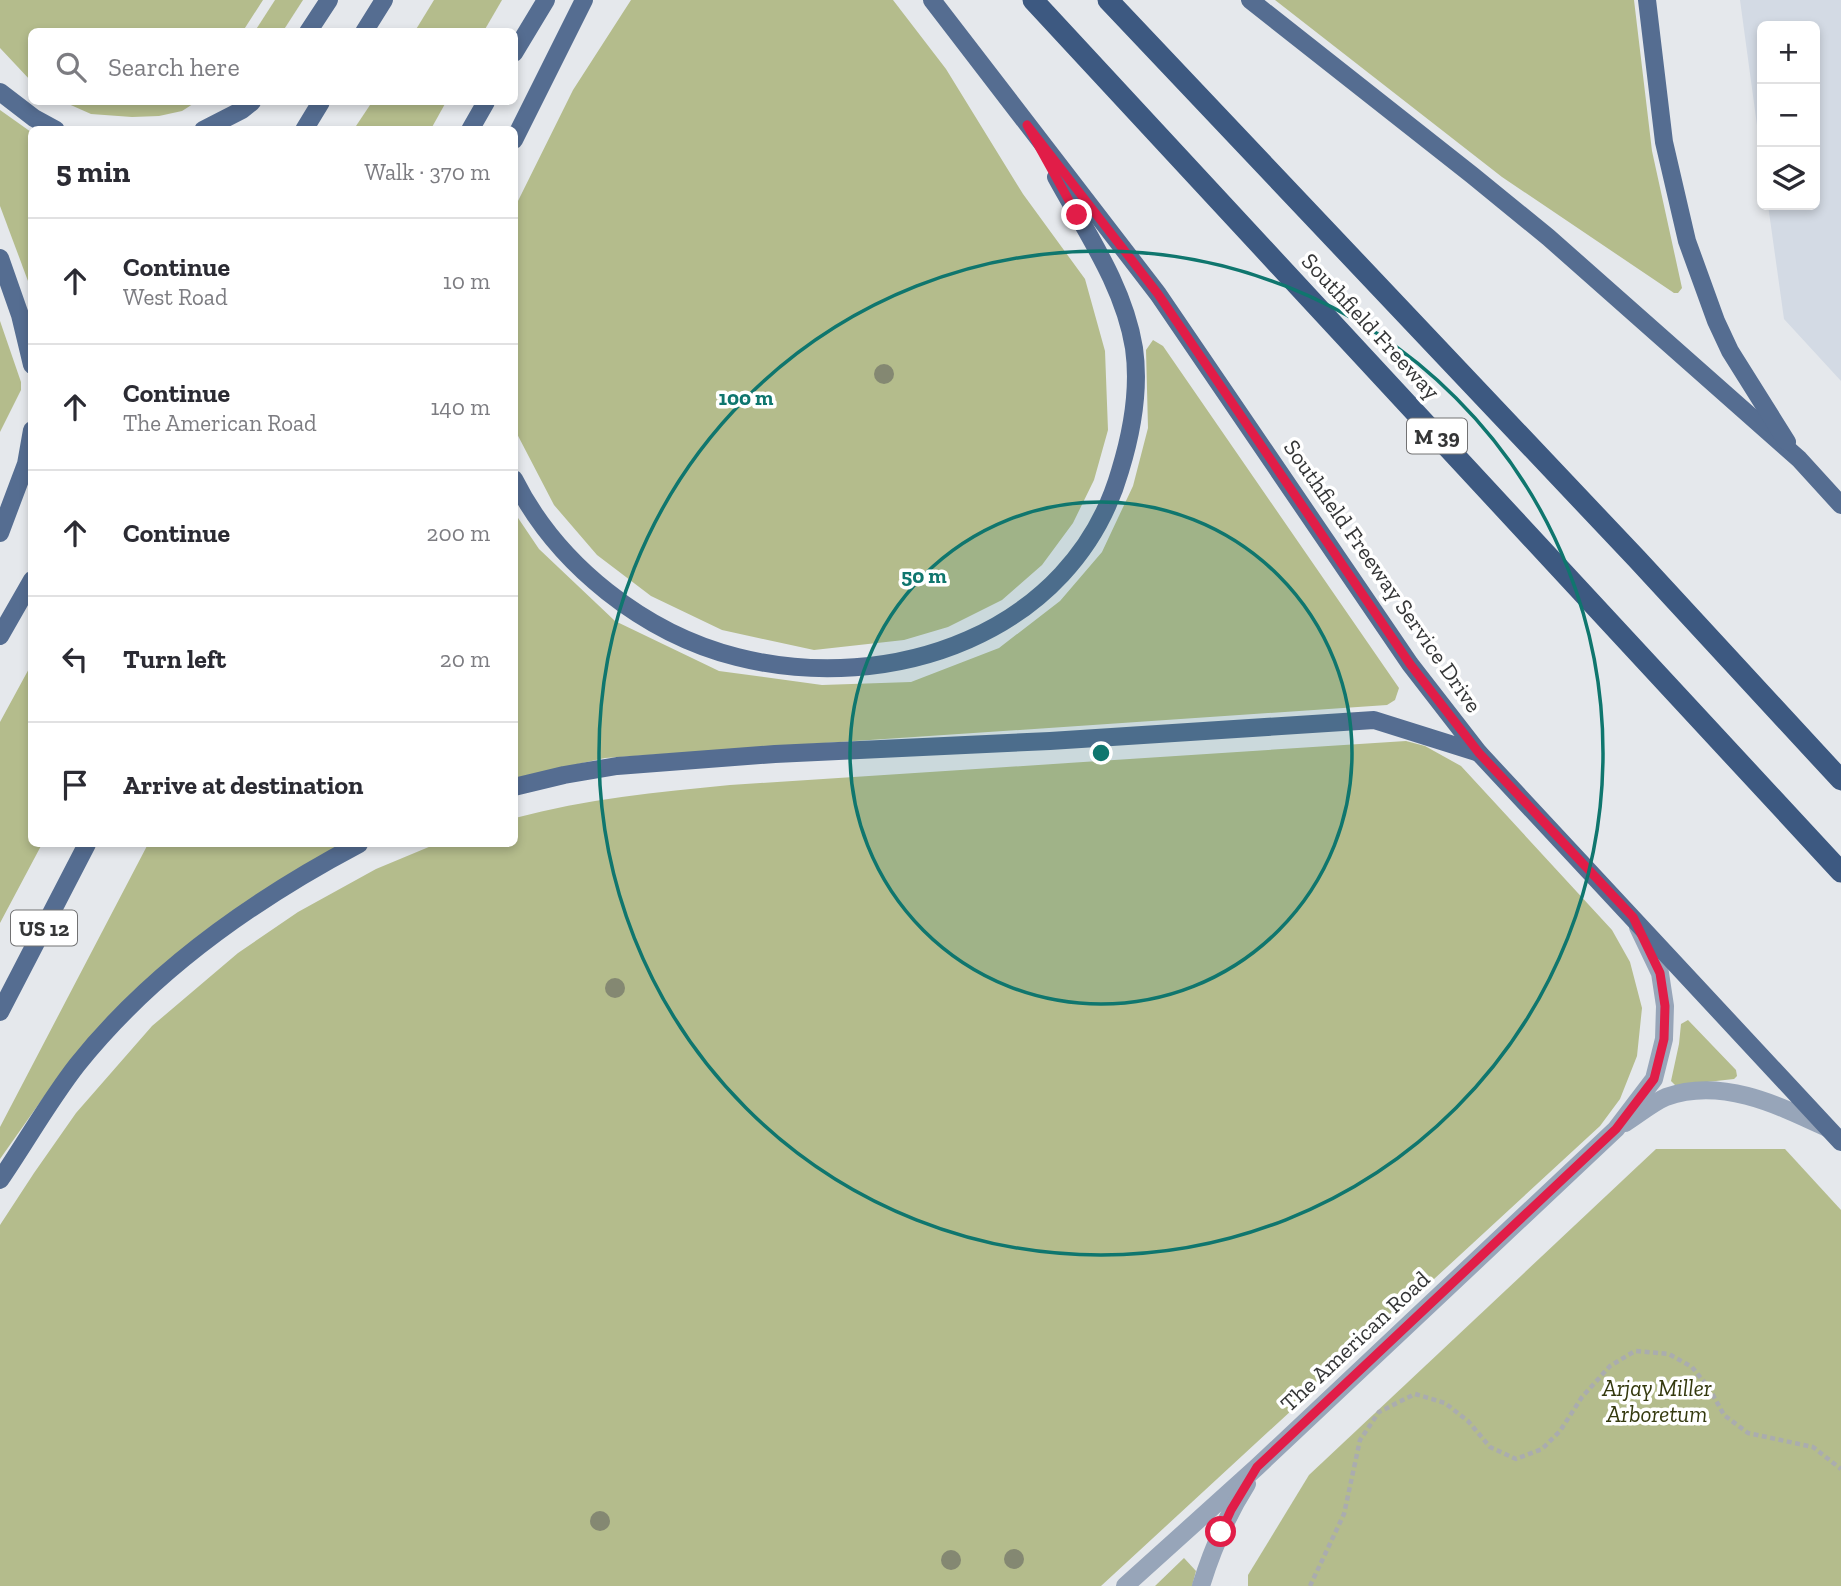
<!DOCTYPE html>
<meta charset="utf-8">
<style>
body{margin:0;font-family:"Zilla Slab",serif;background:#f7f7f7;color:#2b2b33}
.controls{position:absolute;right:21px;top:21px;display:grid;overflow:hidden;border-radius:10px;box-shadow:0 4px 10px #0003}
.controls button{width:63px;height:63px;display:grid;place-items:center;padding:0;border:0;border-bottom:2px solid #e1e1e2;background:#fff;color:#2b2b33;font:35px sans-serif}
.stop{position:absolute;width:21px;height:21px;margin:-16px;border:5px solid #e11d48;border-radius:50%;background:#fff}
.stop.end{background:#e11d48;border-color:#fff;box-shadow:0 2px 7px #0008}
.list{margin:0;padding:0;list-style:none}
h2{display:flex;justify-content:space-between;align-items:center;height:91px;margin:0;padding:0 28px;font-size:30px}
h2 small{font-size:23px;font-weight:400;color:#7c7c81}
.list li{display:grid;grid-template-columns:46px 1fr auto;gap:21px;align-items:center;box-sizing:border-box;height:126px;padding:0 28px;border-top:2px solid #e1e1e2}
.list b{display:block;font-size:26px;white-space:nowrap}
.list p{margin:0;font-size:23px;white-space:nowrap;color:#7c7c81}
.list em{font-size:23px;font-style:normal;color:#7c7c81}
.icon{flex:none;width:38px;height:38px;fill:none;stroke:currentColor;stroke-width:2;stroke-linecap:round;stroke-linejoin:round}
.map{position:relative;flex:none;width:1841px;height:1586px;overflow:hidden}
.search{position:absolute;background:#fff;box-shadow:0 4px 10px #0003;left:28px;top:28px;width:490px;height:77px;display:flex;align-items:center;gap:18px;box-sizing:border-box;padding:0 24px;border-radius:10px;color:#7c7c81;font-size:26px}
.panel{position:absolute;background:#fff;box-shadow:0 4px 10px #0003;left:28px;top:126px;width:490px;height:721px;border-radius:10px}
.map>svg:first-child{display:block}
.built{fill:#d3dae4}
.green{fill:#b4bc8c}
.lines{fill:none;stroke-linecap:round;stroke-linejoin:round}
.path{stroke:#aaacaf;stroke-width:4.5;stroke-dasharray:5 3.5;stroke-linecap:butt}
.minor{stroke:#97a5b9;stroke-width:18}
.primary{stroke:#556d91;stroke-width:18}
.motorway{stroke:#3d5981;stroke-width:21}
.tree{fill:#848872}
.route{stroke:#e11d48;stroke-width:9}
.ring{fill:none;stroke:#0f766e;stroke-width:3.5}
.labels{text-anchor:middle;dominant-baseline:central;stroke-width:7;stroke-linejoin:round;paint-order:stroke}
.shield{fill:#fff;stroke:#727273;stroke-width:2}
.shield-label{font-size:21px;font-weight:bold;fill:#353637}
.street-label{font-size:23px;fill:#353637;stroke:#fff}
.park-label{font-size:23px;font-style:italic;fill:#34390e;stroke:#fff}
.centre{fill:#0f766e;stroke:#fff;stroke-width:3.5}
.ring-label{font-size:21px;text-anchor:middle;font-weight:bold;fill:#0f766e;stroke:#fff;stroke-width:7;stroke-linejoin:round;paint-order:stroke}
</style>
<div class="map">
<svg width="1841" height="1586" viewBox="0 0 1841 1586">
<rect width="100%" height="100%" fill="#e5e8ec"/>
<polygon class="built" points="1740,0 1841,0 1841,381 1784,319 1768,205 1815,205 1815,26 1762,26 1762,162"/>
<g class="green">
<polygon points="0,0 263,0 243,31 32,32 31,81 0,48"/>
<polygon points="275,0 303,0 283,31 255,31"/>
<polygon points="434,0 502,0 484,31 415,31"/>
<polygon points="631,0 893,0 946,69 1023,194 1085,279 1105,351 1108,430 1094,480 1073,523 1042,565 1002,600 948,627 904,640 814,650 722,630 651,596 597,555 554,505 515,430 515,207 573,90"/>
<polygon points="1275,0 1634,0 1652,151 1682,288 1678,293 1674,293 1502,177"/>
<polygon points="64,102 196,102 182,111 159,116 132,117 91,114"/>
<polygon points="372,102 446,102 431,129 354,129"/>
<polygon points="0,110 31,132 31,289 0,206"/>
<polygon points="0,321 21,382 21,390 0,432"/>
<polygon points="1153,340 1163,346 1399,688 1395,700 1387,705 605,758 515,778 514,512 539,549 615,621 719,671 822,685 911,682 999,648 1060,601 1102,552 1133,486 1148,428 1146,350"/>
<polygon points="31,665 32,844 42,844 0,923 0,722"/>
<path d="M1406,741l19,5 36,20 151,164 18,32 12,46 -5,48 -17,43 -20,27 -499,460h-1101v-361l34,-52 42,-60 76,-87 86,-73 60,-41 78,-43 60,-25h78l1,-26c71,-19 142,-26 215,-33z"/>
<polygon points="148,844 345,844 262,892 43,1098 0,1159 0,1127"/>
<polygon points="1688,1020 1736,1070 1737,1076 1734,1079 1680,1085 1675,1085 1671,1081 1679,1044 1681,1024"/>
<polygon points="1656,1149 1785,1149 1841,1210 1841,1586 1248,1586 1248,1575 1309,1475"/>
<polygon points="1184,1558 1196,1571 1192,1586 1155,1586"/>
</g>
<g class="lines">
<polyline class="path" points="1310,1586 1344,1514 1360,1440 1379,1412 1415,1394 1445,1403 1468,1421 1490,1447 1516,1459 1542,1449 1560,1431 1582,1397 1610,1366 1635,1351 1669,1354 1692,1367 1709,1388 1724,1415 1748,1433 1813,1447 1841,1469"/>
<g class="minor">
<path d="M1625,1123c13,-8 27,-20 41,-26 55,-20 112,8 161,31"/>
<polyline points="1125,1586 1257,1467 1616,1129 1654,1079 1664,1039 1665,1006 1660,973 1638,927"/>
<path d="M1201,1586c11,-36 25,-69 46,-102"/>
</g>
<g class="primary">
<polyline points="932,0 1158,294 1410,664 1479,753 1841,1142"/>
<polyline points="1250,0 1472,175 1548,237 1799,459 1841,505"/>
<polyline points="1647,0 1664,142 1687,241 1716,321 1730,351 1787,442"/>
<polyline points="308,32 329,0"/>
<polyline points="364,32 384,0"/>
<polyline points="514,53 546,0"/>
<polyline points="0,92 34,118 56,130"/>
<polyline points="203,130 242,110 252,102"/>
<polyline points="304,130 321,102"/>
<polyline points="470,130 486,102"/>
<polyline points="514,140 584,0"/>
<polyline points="0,258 20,315 32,365"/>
<path d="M514,479c43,86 131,155 223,178 153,39 336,-23 383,-186 12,-39 20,-81 14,-123 -10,-62 -48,-116 -78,-171"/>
<polyline points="0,533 26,464 32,430"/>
<polyline points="0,636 32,580"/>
<polyline points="514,787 564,775 617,766 775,754 1050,741 1374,720 1479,753"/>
<polyline points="0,1012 87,844"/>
<path d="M0,1180c26,-38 49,-79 77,-115 75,-94 176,-165 282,-221"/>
</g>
<g class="motorway">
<polyline points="1033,0 1841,872"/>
<polyline points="1108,0 1637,559 1841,780"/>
</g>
</g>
<g class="tree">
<circle cx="884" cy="374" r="10"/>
<circle cx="615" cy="988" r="10"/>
<circle cx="600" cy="1521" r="10"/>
<circle cx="1014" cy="1559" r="10"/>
<circle cx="951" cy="1560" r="10"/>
</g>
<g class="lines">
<polyline class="route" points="1077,215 1027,125 1158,294 1410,664 1479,753 1633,917 1660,973 1665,1006 1664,1039 1654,1079 1616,1129 1257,1467 1231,1510 1221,1532"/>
</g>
<circle cx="1101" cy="753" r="251" fill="#0f766e" fill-opacity=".12"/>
<g class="ring">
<circle cx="1101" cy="753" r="251"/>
<circle cx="1101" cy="753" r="502"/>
</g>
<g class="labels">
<g class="shield">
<rect x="1407" y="418.5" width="60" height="35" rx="5"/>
<rect x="11" y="910.5" width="66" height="35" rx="5"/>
</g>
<g class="shield-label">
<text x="1437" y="436">M 39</text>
<text x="44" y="928">US 12</text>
</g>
<g class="street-label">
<text transform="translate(1371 326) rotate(47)">Southfield Freeway</text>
<text transform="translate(1383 576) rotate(55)">Southfield Freeway Service Drive</text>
<text transform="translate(1355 1341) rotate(-43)">The American Road</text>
</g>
<g class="park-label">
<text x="1657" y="1388">Arjay Miller<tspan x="1657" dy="26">Arboretum</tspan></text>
</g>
</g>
<circle cx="1101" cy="753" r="10" class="centre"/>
<g class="ring-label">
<text x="746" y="405">100 m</text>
<text x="924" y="583">50 m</text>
</g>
</svg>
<div class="controls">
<button>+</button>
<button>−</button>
<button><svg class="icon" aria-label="layers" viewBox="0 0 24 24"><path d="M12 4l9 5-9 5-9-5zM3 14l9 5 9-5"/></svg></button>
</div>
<div class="stop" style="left:1221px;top:1532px"></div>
<div class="stop end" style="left:1077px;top:215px"></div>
<div class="search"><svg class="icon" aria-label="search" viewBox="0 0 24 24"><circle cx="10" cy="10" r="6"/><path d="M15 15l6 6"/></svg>Search here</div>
<section class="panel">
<h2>5 min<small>Walk · 370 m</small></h2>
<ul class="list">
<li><svg class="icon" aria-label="ahead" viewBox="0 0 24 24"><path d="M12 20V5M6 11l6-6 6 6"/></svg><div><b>Continue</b><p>West Road</p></div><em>10 m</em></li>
<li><svg class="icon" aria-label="ahead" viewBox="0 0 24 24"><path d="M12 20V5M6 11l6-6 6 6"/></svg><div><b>Continue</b><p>The American Road</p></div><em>140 m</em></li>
<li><svg class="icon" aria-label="ahead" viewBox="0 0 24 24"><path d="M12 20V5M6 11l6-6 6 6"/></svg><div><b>Continue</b></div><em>200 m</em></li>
<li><svg class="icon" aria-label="left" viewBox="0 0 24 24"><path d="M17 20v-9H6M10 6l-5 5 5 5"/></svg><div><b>Turn left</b></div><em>20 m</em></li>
<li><svg class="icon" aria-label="arrive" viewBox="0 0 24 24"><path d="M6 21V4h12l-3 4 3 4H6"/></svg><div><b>Arrive at destination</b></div></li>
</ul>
</section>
</div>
